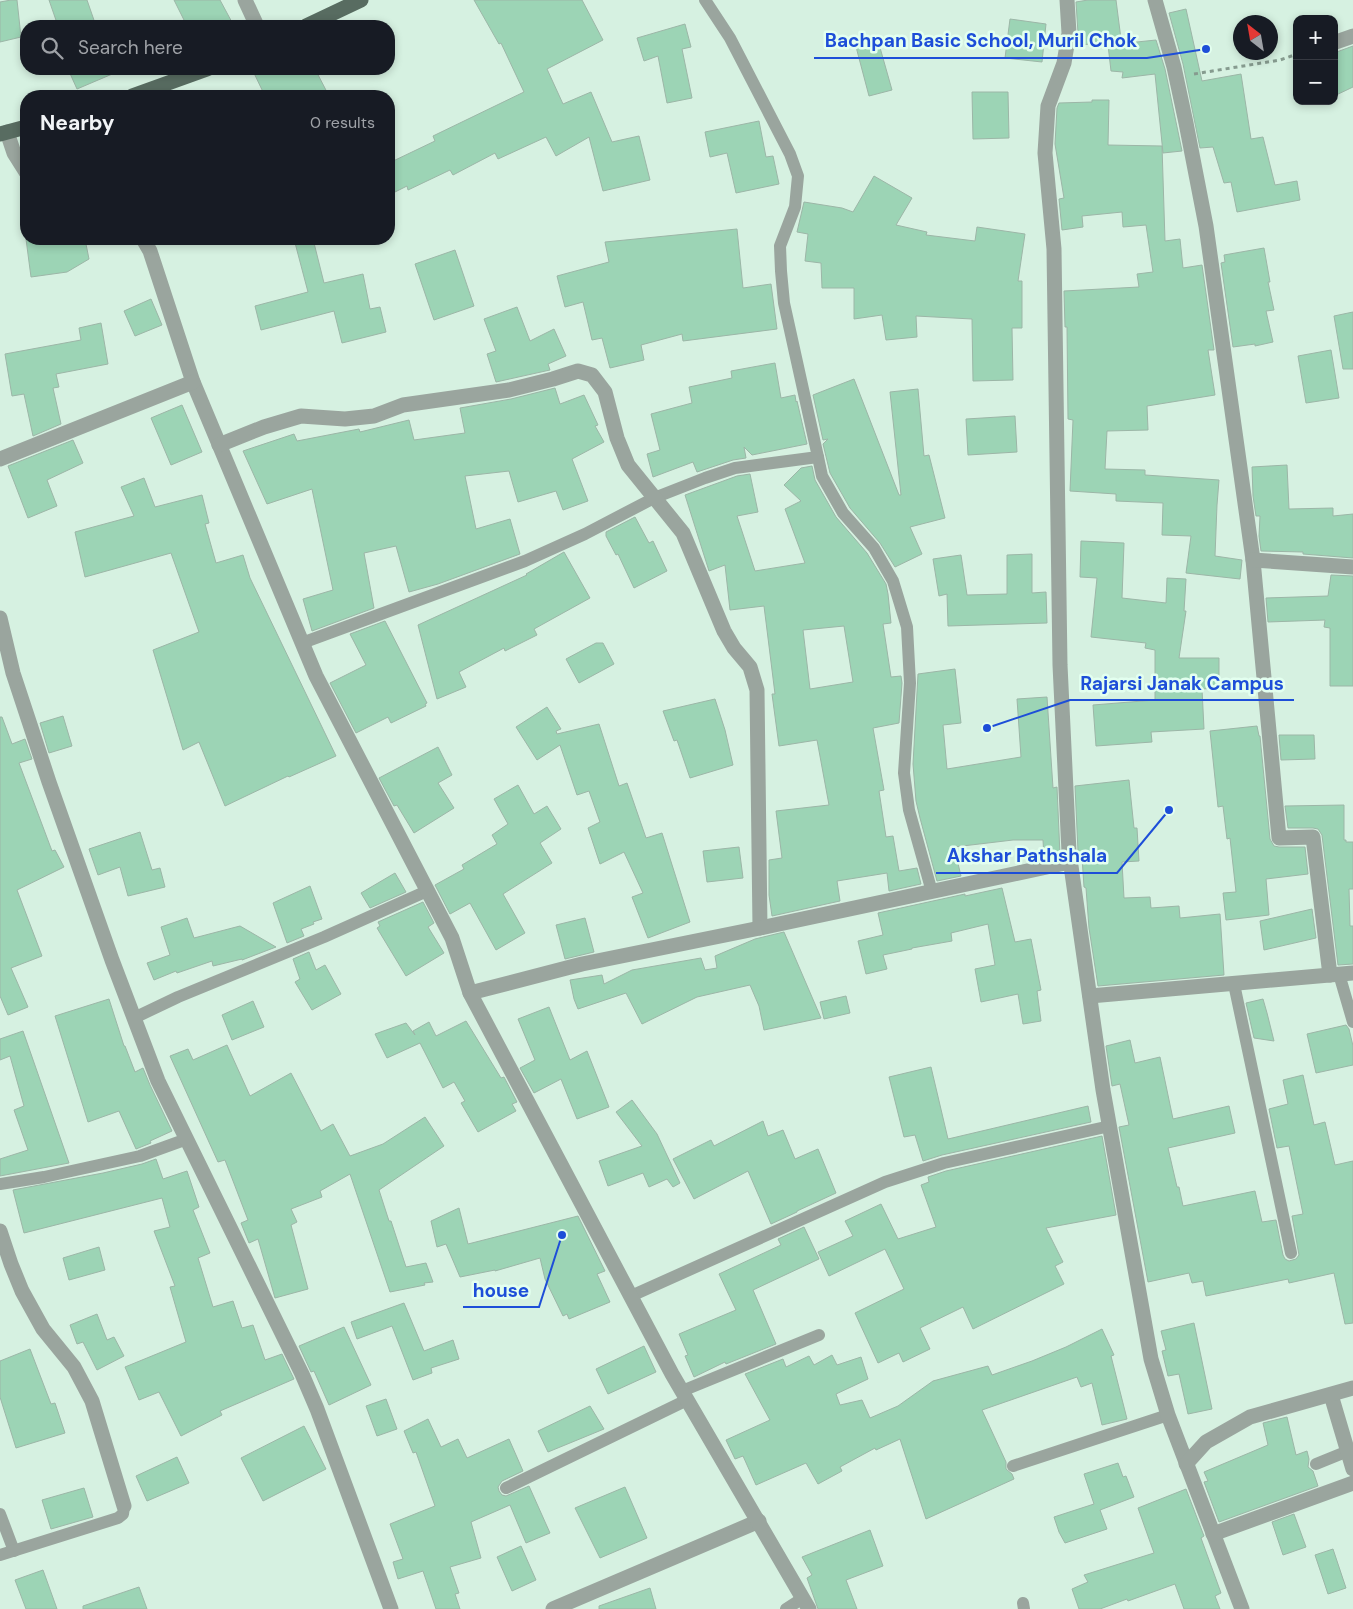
<!DOCTYPE html>
<meta charset="utf-8">
<style>
body{margin:0;font-family:"DM Sans",sans-serif;background:#20242c;color:#f1f3f6}
.controls{position:absolute;right:15px;top:15px;display:grid;overflow:hidden;border-radius:10px;box-shadow:0 2px 8px #0003}
.controls button{width:45px;height:45px;display:grid;place-items:center;padding:0;border:0;border-bottom:1px solid #363941;background:#171b24;color:#f1f3f6;font:25px sans-serif}
.compass{position:absolute;left:1233px;top:15px;width:45px;height:45px;border-radius:50%;background:#171b24;box-shadow:0 2px 8px #0003;rotate:329deg}
.list{margin:0;padding:0;list-style:none}
h2{display:flex;justify-content:space-between;align-items:center;height:65px;margin:0;padding:0 20px;font-size:21px}
h2 small{font-size:16px;font-weight:400;color:#9ea1a6}
.icon{flex:none;width:28px;height:28px;fill:none;stroke:currentColor;stroke-width:2;stroke-linecap:round;stroke-linejoin:round}
.map{position:relative;flex:none;width:1353px;height:1609px;overflow:hidden}
.search{position:absolute;background:#171b24;box-shadow:0 2px 8px #0003;left:20px;top:20px;width:375px;height:55px;display:flex;align-items:center;gap:12px;box-sizing:border-box;padding:0 18px;border-radius:20px;color:#9ea1a6;font-size:19px}
.panel{position:absolute;background:#171b24;box-shadow:0 2px 8px #0003;left:20px;top:90px;width:375px;height:155px;border-radius:20px}
.map>svg:first-child{display:block}
.building{fill:#9cd4b5;stroke:#9cb6a7;fill-rule:evenodd}
.lines{fill:none;stroke-linecap:round;stroke-linejoin:round}
.path{stroke:#869b8f;stroke-width:3;stroke-dasharray:4 4;stroke-linecap:butt}
.lane{stroke:#9aa59e;stroke-width:12}
.street{stroke:#9aa59e;stroke-width:15}
.primary{stroke:#586c61;stroke-width:15}
.leader{fill:none;stroke:#1d4ed8;stroke-width:2}
.callout-dot{fill:#1d4ed8;stroke:#e3ffef;stroke-width:2}
.callout-label{font-size:19px;text-anchor:middle;font-weight:bold;fill:#1d4ed8;stroke:#e3ffef;stroke-width:5;stroke-linejoin:round;paint-order:stroke}
</style>
<div class="map">
<svg width="1353" height="1609" viewBox="0 0 1353 1609">
<rect width="100%" height="100%" fill="#d6f1e1"/>
<g class="building">
<polygon points="11,0 17,0 21,37 0,42 0,2"/>
<polygon points="49,0 87,0 96,26 58,26"/>
<polygon points="174,0 220,0 234,26 187,26"/>
<polygon points="474,0 582,0 603,40 547,69 563,104 591,92 612,142 639,136 650,180 603,191 589,137 556,156 546,137 498,159 495,153 453,175 450,170 408,190 407,186 389,195 389,163 435,141 433,136 524,92 501,43 499,44"/>
<polygon points="1088,0 1116,0 1121,39 1076,46 1078,33 1076,2"/>
<polygon points="1186,9 1202,81 1241,74 1251,139 1263,137 1275,185 1297,181 1300,200 1237,212 1231,182 1224,183 1213,147 1200,148 1183,64 1169,13"/>
<polygon points="1010,19 1046,24 1042,62 1005,58"/>
<polygon points="685,24 691,47 682,49 692,98 667,103 658,56 644,61 637,38"/>
<polygon points="877,37 892,90 869,96 855,43"/>
<polygon points="1156,40 1165,69 1182,151 1163,153 1155,74 1122,78 1123,72 1111,71 1108,45"/>
<polygon points="1353,46 1353,87 1334,96 1334,53"/>
<polygon points="68,69 124,69 77,89"/>
<polygon points="252,69 315,69 329,96 265,96"/>
<polygon points="972,92 1008,92 1009,138 973,139"/>
<polygon points="1092,100 1109,100 1108,145 1162,146 1165,241 1180,239 1183,268 1202,265 1214,350 1208,350 1215,395 1147,406 1148,430 1107,431 1105,469 1145,470 1145,475 1219,480 1217,505 1215,556 1242,560 1240,579 1186,573 1191,536 1162,535 1163,503 1116,501 1116,494 1070,491 1073,420 1068,419 1067,327 1065,327 1064,291 1139,287 1137,274 1153,272 1146,225 1123,227 1122,212 1082,216 1083,227 1062,230 1059,199 1064,198 1055,144 1057,108 1059,103 1092,102"/>
<polygon points="759,121 766,157 773,156 779,184 736,193 727,153 710,157 705,132"/>
<polygon points="874,176 912,198 896,225 927,232 926,235 975,241 977,227 1025,234 1018,281 1022,281 1022,328 1012,328 1013,380 973,381 972,319 916,316 917,337 886,340 882,315 854,319 854,288 822,288 821,263 805,261 808,234 797,232 804,202 842,208 853,212"/>
<polygon points="737,229 743,288 771,284 777,329 683,341 682,334 641,345 644,360 610,368 602,338 592,340 583,302 565,307 557,276 609,262 605,242"/>
<polygon points="26,239 85,239 89,259 67,272 31,277"/>
<polygon points="294,239 313,239 324,283 363,274 370,309 380,307 386,332 342,343 334,311 261,330 255,306 308,292"/>
<polygon points="1264,248 1270,282 1268,282 1274,310 1266,311 1273,342 1255,346 1255,344 1233,347 1221,263 1225,262 1224,255"/>
<polygon points="455,250 474,306 434,320 415,264"/>
<polygon points="151,299 162,325 135,336 124,311"/>
<polygon points="517,307 530,341 554,329 566,356 548,364 550,370 496,382 487,354 496,351 484,319"/>
<polygon points="1353,312 1353,369 1343,369 1334,316"/>
<polygon points="101,323 108,364 56,374 59,387 53,388 61,424 33,436 24,394 12,396 5,354 81,340 79,328"/>
<polygon points="1331,350 1339,398 1306,403 1298,356"/>
<polygon points="775,363 781,398 795,395 796,402 797,401 807,444 752,455 744,447 746,458 733,460 697,472 693,462 653,477 647,454 660,450 651,414 692,403 689,387 732,378 731,371"/>
<polygon points="854,379 899,495 901,495 890,392 918,389 924,456 929,455 945,518 910,527 922,554 895,567 880,543 850,508 830,473 823,444 828,439 823,440 813,395"/>
<polygon points="555,388 560,404 584,395 598,425 595,426 604,442 572,459 588,501 563,510 556,491 518,502 509,471 465,476 476,529 510,519 520,554 438,584 409,592 396,546 364,553 374,608 312,631 303,599 333,590 312,489 267,504 243,451 294,434 297,441 359,429 360,432 409,420 414,440 465,433 460,408 511,399"/>
<polygon points="182,405 202,452 171,465 151,418"/>
<polygon points="1015,416 1017,452 968,455 966,419"/>
<polygon points="73,440 83,463 47,480 57,506 28,518 8,466"/>
<polygon points="1287,465 1289,509 1333,508 1333,516 1353,514 1353,558 1303,554 1303,552 1261,551 1259,536 1260,516 1256,516 1253,496 1252,467"/>
<path d="M812,466l3,14 21,37 31,36 19,31 2,10 3,29 -8,1 8,53 10,-1 1,7 -3,40 -26,5 11,62 -5,1 7,46 7,-1 6,35 18,-3 4,16 -32,7 -2,-18 -50,8 3,20 -68,15 -3,-21v-35l13,-2 -6,-47 53,-6 -12,-65 -38,6 -7,-52h3l-11,-88 -34,4 -5,-45 -16,6 -24,-76 52,-19 13,-2 8,38 -21,4 18,55 50,-8 -20,-54 16,-8 -17,-16 17,-17zM844,626l9,56 -43,7 -7,-59z"/>
<polygon points="144,478 155,507 202,495 209,523 205,524 216,563 243,555 250,578 336,756 289,777 288,776 225,806 199,742 183,750 153,650 199,632 171,553 85,577 75,532 134,516 121,487"/>
<polygon points="635,517 649,543 653,541 667,571 634,588 618,554 616,555 606,536 606,532"/>
<polygon points="1081,541 1124,543 1122,598 1166,603 1167,578 1186,579 1184,611 1186,611 1179,658 1219,658 1219,688 1202,689 1204,729 1151,732 1152,742 1096,746 1093,705 1155,700 1155,650 1145,648 1146,643 1091,637 1097,578 1080,577"/>
<polygon points="564,552 590,598 534,629 537,635 505,651 504,648 459,672 466,687 437,699 418,625 527,575 526,574"/>
<polygon points="1032,554 1032,593 1046,592 1047,623 948,626 947,594 939,596 933,559 961,555 967,595 1007,594 1007,555"/>
<polygon points="1331,575 1353,576 1353,686 1330,686 1330,628 1324,627 1325,620 1268,622 1266,598 1328,596"/>
<polygon points="385,621 427,703 425,704 426,706 391,723 388,717 356,733 330,683 366,665 350,634"/>
<polygon points="596,643 603,643 614,664 579,683 566,659"/>
<polygon points="955,669 961,723 943,725 947,769 1021,757 1017,699 1047,697 1053,788 1057,787 1060,855 1044,858 1043,840 1013,840 954,847 961,876 937,881 920,818 916,801 913,764 918,674"/>
<polygon points="715,699 725,730 733,765 690,778 677,740 674,741 663,711"/>
<polygon points="547,707 561,729 556,731 557,734 599,724 619,786 627,783 646,838 662,833 690,922 648,938 632,897 643,893 624,852 600,864 588,828 600,822 589,791 577,795 560,745 537,760 516,727"/>
<polygon points="63,716 72,746 49,753 40,723"/>
<polygon points="0,717 2,717 12,744 25,739 32,759 19,763 52,851 55,850 64,867 17,890 42,956 11,968 28,1007 8,1015 0,996"/>
<polygon points="1257,726 1259,736 1260,736 1270,839 1274,846 1279,847 1305,847 1308,874 1266,879 1269,915 1226,920 1223,893 1236,892 1230,838 1227,839 1223,806 1218,807 1210,731"/>
<polygon points="1279,735 1314,735 1315,759 1281,760"/>
<polygon points="438,747 452,775 438,783 454,808 414,833 397,805 394,806 379,778"/>
<polygon points="1129,780 1134,828 1137,828 1139,861 1122,862 1124,898 1150,897 1151,908 1179,906 1180,918 1220,914 1224,975 1098,986 1089,928 1086,888 1084,887 1082,857 1079,857 1078,851 1075,786"/>
<polygon points="518,785 534,814 547,806 561,829 540,843 552,863 503,894 525,933 496,950 470,903 450,914 435,885 464,869 462,865 497,844 492,835 508,824 494,799"/>
<polygon points="1344,805 1344,840 1346,840 1346,842 1353,842 1353,889 1349,889 1350,926 1353,926 1353,964 1338,965 1322,835 1318,829 1313,828 1288,828 1285,806"/>
<polygon points="140,832 152,870 160,868 165,887 128,896 120,867 98,875 89,849"/>
<polygon points="739,847 743,878 707,882 703,851"/>
<polygon points="395,873 406,892 370,908 361,893"/>
<polygon points="310,886 322,919 313,922 314,924 301,929 304,936 287,943 273,903"/>
<polygon points="1002,888 1015,942 1031,939 1041,990 1037,991 1041,1021 1023,1024 1018,994 981,1002 975,969 995,965 988,924 951,933 952,941 912,948 912,949 883,955 887,969 866,974 858,941 883,935 878,913 965,894 965,896"/>
<polygon points="423,902 434,923 428,927 444,953 406,976 377,928 380,926 378,922"/>
<polygon points="1312,909 1316,938 1264,950 1260,921"/>
<polygon points="187,918 194,938 240,926 276,947 242,960 242,959 213,966 212,961 177,973 176,971 154,980 147,963 170,955 161,927"/>
<polygon points="585,918 594,952 565,959 556,925"/>
<polygon points="784,932 821,1018 764,1030 759,1006 750,985 697,997 642,1024 626,993 578,1009 574,999 570,980 602,975 604,984 632,970 701,958 705,970 717,968 715,956 755,939"/>
<polygon points="309,952 316,970 325,965 341,994 312,1010 295,982 300,979 293,959"/>
<polygon points="846,996 850,1013 824,1019 820,1002"/>
<polygon points="109,999 124,1046 125,1046 135,1072 143,1068 150,1085 172,1131 150,1141 151,1143 136,1149 119,1111 88,1122 55,1016"/>
<polygon points="1263,999 1267,1013 1274,1041 1254,1038 1246,1003"/>
<polygon points="253,1001 264,1027 232,1040 222,1015"/>
<polygon points="549,1007 570,1060 587,1051 609,1107 577,1119 561,1079 534,1093 520,1068 535,1060 518,1019"/>
<polygon points="466,1021 501,1078 504,1077 517,1102 512,1104 516,1111 478,1132 461,1103 465,1101 454,1082 443,1088 420,1043 387,1058 375,1034 406,1023 415,1035 413,1031 429,1022 436,1036"/>
<polygon points="1346,1025 1349,1029 1353,1046 1353,1065 1316,1073 1307,1034"/>
<polygon points="23,1031 69,1163 0,1176 0,1159 28,1150 14,1110 24,1106 10,1056 0,1060 0,1039"/>
<polygon points="1130,1040 1135,1063 1160,1057 1173,1119 1229,1106 1235,1133 1168,1148 1177,1187 1179,1187 1183,1206 1255,1191 1262,1222 1276,1220 1283,1255 1285,1259 1289,1261 1296,1259 1299,1255 1292,1216 1303,1214 1289,1146 1277,1148 1269,1109 1288,1104 1283,1080 1303,1075 1314,1125 1325,1122 1335,1165 1353,1161 1353,1323 1345,1324 1334,1273 1289,1283 1288,1279 1206,1296 1203,1281 1192,1283 1189,1273 1148,1282 1119,1127 1129,1125 1120,1084 1112,1086 1106,1046"/>
<polygon points="227,1045 250,1096 291,1073 321,1131 333,1124 350,1156 383,1144 425,1117 444,1146 379,1190 389,1221 391,1221 406,1267 426,1263 433,1282 424,1283 425,1285 390,1292 350,1174 320,1191 322,1197 291,1209 297,1222 291,1225 308,1289 275,1298 258,1239 249,1243 241,1223 248,1220 225,1160 218,1162 170,1056 188,1049 193,1060"/>
<polygon points="931,1067 948,1139 1088,1106 1091,1122 942,1155 923,1161 915,1135 904,1137 889,1077"/>
<polygon points="632,1100 657,1134 680,1183 673,1187 667,1179 649,1187 643,1173 608,1186 599,1161 642,1146 616,1112"/>
<polygon points="763,1121 768,1136 783,1130 795,1159 818,1149 836,1193 797,1211 797,1212 771,1224 748,1171 694,1199 673,1159 711,1140 714,1146"/>
<polygon points="1102,1136 1116,1215 1046,1228 1063,1262 1055,1266 1064,1284 973,1329 963,1307 920,1328 930,1349 903,1362 899,1353 878,1363 855,1313 904,1289 885,1249 829,1276 818,1252 853,1236 845,1221 881,1204 898,1239 936,1227 921,1185 929,1182 928,1177 946,1171"/>
<polygon points="156,1159 163,1179 187,1171 199,1207 193,1210 210,1253 198,1258 213,1307 233,1301 242,1328 253,1325 265,1360 282,1354 294,1379 220,1411 222,1415 181,1436 159,1392 139,1400 125,1367 186,1342 170,1287 175,1286 154,1231 170,1227 162,1198 24,1233 13,1190 103,1173 142,1164"/>
<polygon points="459,1208 468,1244 578,1216 605,1271 597,1274 610,1302 569,1319 567,1314 563,1316 545,1279 540,1258 495,1271 495,1270 460,1277 446,1244 437,1247 431,1221"/>
<polygon points="804,1227 819,1259 753,1290 776,1344 726,1364 725,1362 694,1377 685,1356 688,1355 679,1334 736,1310 719,1274 781,1245 778,1239"/>
<polygon points="99,1247 105,1270 69,1280 63,1258"/>
<polygon points="404,1303 424,1351 453,1340 459,1359 431,1368 432,1373 413,1380 392,1326 357,1339 351,1322"/>
<polygon points="97,1314 107,1340 114,1337 124,1356 97,1370 83,1342 77,1344 70,1325"/>
<polygon points="1194,1323 1212,1409 1188,1414 1179,1374 1168,1376 1162,1351 1166,1350 1161,1331"/>
<polygon points="344,1327 371,1385 329,1405 314,1371 311,1372 299,1346"/>
<polygon points="1102,1329 1114,1355 1111,1356 1127,1419 1102,1425 1092,1383 1081,1387 1077,1377 982,1410 1006,1462 1006,1469 1012,1474 1014,1479 926,1519 900,1439 876,1450 875,1448 840,1467 842,1471 818,1484 806,1463 756,1485 743,1456 735,1459 726,1440 770,1420 745,1374 783,1359 786,1367 809,1356 814,1365 832,1355 837,1365 861,1357 868,1379 836,1394 840,1405 862,1400 870,1418 898,1406 933,1381 988,1366 992,1375 1032,1361 1066,1347"/>
<polygon points="644,1346 656,1372 608,1394 596,1369"/>
<polygon points="30,1349 51,1404 55,1403 65,1433 16,1448 0,1397 0,1361"/>
<polygon points="386,1399 397,1429 377,1436 366,1406"/>
<polygon points="590,1406 604,1429 548,1452 538,1431"/>
<polygon points="1287,1417 1296,1455 1307,1451 1309,1459 1308,1467 1313,1471 1318,1486 1219,1522 1204,1482 1208,1481 1204,1472 1268,1445 1263,1423"/>
<polygon points="428,1419 441,1447 458,1439 467,1458 509,1439 523,1471 502,1481 498,1487 499,1491 502,1495 506,1496 529,1486 550,1533 526,1543 510,1505 471,1522 481,1558 450,1567 459,1593 455,1594 460,1609 436,1609 423,1571 398,1579 393,1562 403,1559 390,1524 435,1506 416,1452 413,1453 404,1431"/>
<polygon points="304,1426 326,1469 263,1501 241,1458"/>
<polygon points="177,1457 189,1483 147,1501 136,1476"/>
<polygon points="1118,1463 1123,1477 1126,1476 1134,1497 1100,1510 1107,1529 1065,1543 1059,1532 1054,1517 1094,1504 1084,1474"/>
<polygon points="625,1487 647,1538 600,1558 575,1508"/>
<polygon points="84,1488 93,1517 51,1529 42,1500"/>
<polygon points="1186,1489 1204,1536 1201,1538 1221,1593 1215,1596 1220,1609 1184,1609 1175,1584 1128,1601 1127,1599 1100,1609 1079,1609 1072,1589 1088,1582 1084,1575 1154,1553 1138,1508"/>
<polygon points="1294,1514 1306,1547 1283,1555 1272,1522"/>
<polygon points="870,1530 883,1566 846,1580 857,1609 818,1609 807,1578 812,1575 802,1557"/>
<polygon points="521,1546 536,1580 512,1591 497,1557"/>
<polygon points="1333,1549 1346,1588 1328,1594 1315,1555"/>
<polygon points="43,1570 57,1609 26,1609 15,1580"/>
<polygon points="139,1587 147,1609 83,1609 83,1606"/>
<polygon points="650,1588 656,1609 599,1609 599,1606"/>
</g>
<g class="lines">
<polyline class="path" points="1194,74 1280,60 1297,54"/>
<g class="lane">
<polyline points="818,457 822,476 843,513 874,548 893,581 907,627 910,683 904,773 909,810 932,892"/>
<polyline points="302,643 525,561 585,534 654,498 705,478 735,468 818,457 784,303 781,271 780,246 795,207 798,176 790,154 730,38 705,0"/>
<polyline points="1339,974 1353,1022"/>
<polyline points="1234,984 1291,1253"/>
<polyline points="134,1018 178,997 324,937 427,891"/>
<polyline points="0,1184 44,1177 140,1156 187,1139"/>
<polyline points="631,1296 885,1182 944,1163 1110,1126"/>
<polyline points="682,1391 819,1335"/>
<polyline points="1316,1464 1348,1451"/>
<polyline points="1013,1466 1168,1415"/>
<polyline points="506,1488 687,1400"/>
<polyline points="0,1514 14,1551"/>
<polyline points="0,1555 118,1518 123,1514 124,1506"/>
<polyline points="1023,1603 1024,1609"/>
<polyline points="786,1609 803,1598"/>
</g>
<g class="street">
<polyline points="245,0 257,26"/>
<polyline points="1067,0 1069,33 1064,63 1048,106 1045,153 1054,249 1060,665 1069,852 1103,1090 1151,1359 1168,1415 1242,1609"/>
<polyline points="1155,0 1174,67 1186,123 1206,226 1253,560 1279,838 1313,837 1330,975"/>
<polyline points="1336,42 1353,36"/>
<polyline points="7,132 14,153 26,172"/>
<polyline points="143,239 150,251 193,382 316,676 452,938 470,993"/>
<polyline points="219,445 264,427 301,416 345,419 374,416 403,405 509,390 553,379 578,371 592,375 605,392 617,438 628,465 683,533 724,631 734,648 750,667 757,690 760,928"/>
<polyline points="0,459 193,382"/>
<polyline points="1253,560 1353,567"/>
<polyline points="0,618 13,673 49,782 112,960 158,1081 302,1374 317,1409 391,1609"/>
<polyline points="1090,996 1353,973"/>
<polyline points="0,1231 11,1264 22,1291 43,1329 74,1367 92,1401 124,1506"/>
<polyline points="1331,1395 1353,1469"/>
<polyline points="1186,1464 1206,1442 1250,1417 1353,1388"/>
<polyline points="1213,1534 1353,1483"/>
<polyline points="553,1609 759,1521"/>
<polyline points="809,1609 672,1374 470,993 582,964 760,928 1070,862"/>
</g>
<g class="primary">
<polyline points="306,26 361,0"/>
<polyline points="132,96 207,69"/>
<polyline points="0,134 26,127"/>
</g>
</g>
<path class="leader" d="M1206 49L1147 58H814M987 728L1070 700H1294M1169 810L1117 873H936M562 1235L539 1307H463"/>
<g class="callout-dot">
<circle cx="1206" cy="49" r="5"/>
<circle cx="987" cy="728" r="5"/>
<circle cx="1169" cy="810" r="5"/>
<circle cx="562" cy="1235" r="5"/>
</g>
<g class="callout-label">
<text x="981" y="47">Bachpan Basic School, Muril Chok</text>
<text x="1182" y="690">Rajarsi Janak Campus</text>
<text x="1027" y="862">Akshar Pathshala</text>
<text x="501" y="1297">house</text>
</g>
</svg>
<div class="controls">
<button>+</button>
<button>−</button>
</div>
<svg class="compass" viewBox="-18 -18 36 36"><path d="M0-13l5 13h-10z" fill="#e53935"/><path d="M0 13l5-13h-10z" fill="#9ea1a6"/></svg>
<div class="search"><svg class="icon" aria-label="search" viewBox="0 0 24 24"><circle cx="10" cy="10" r="6"/><path d="M15 15l6 6"/></svg>Search here</div>
<section class="panel">
<h2>Nearby<small>0 results</small></h2>
<ul class="list">
</ul>
</section>
</div>
